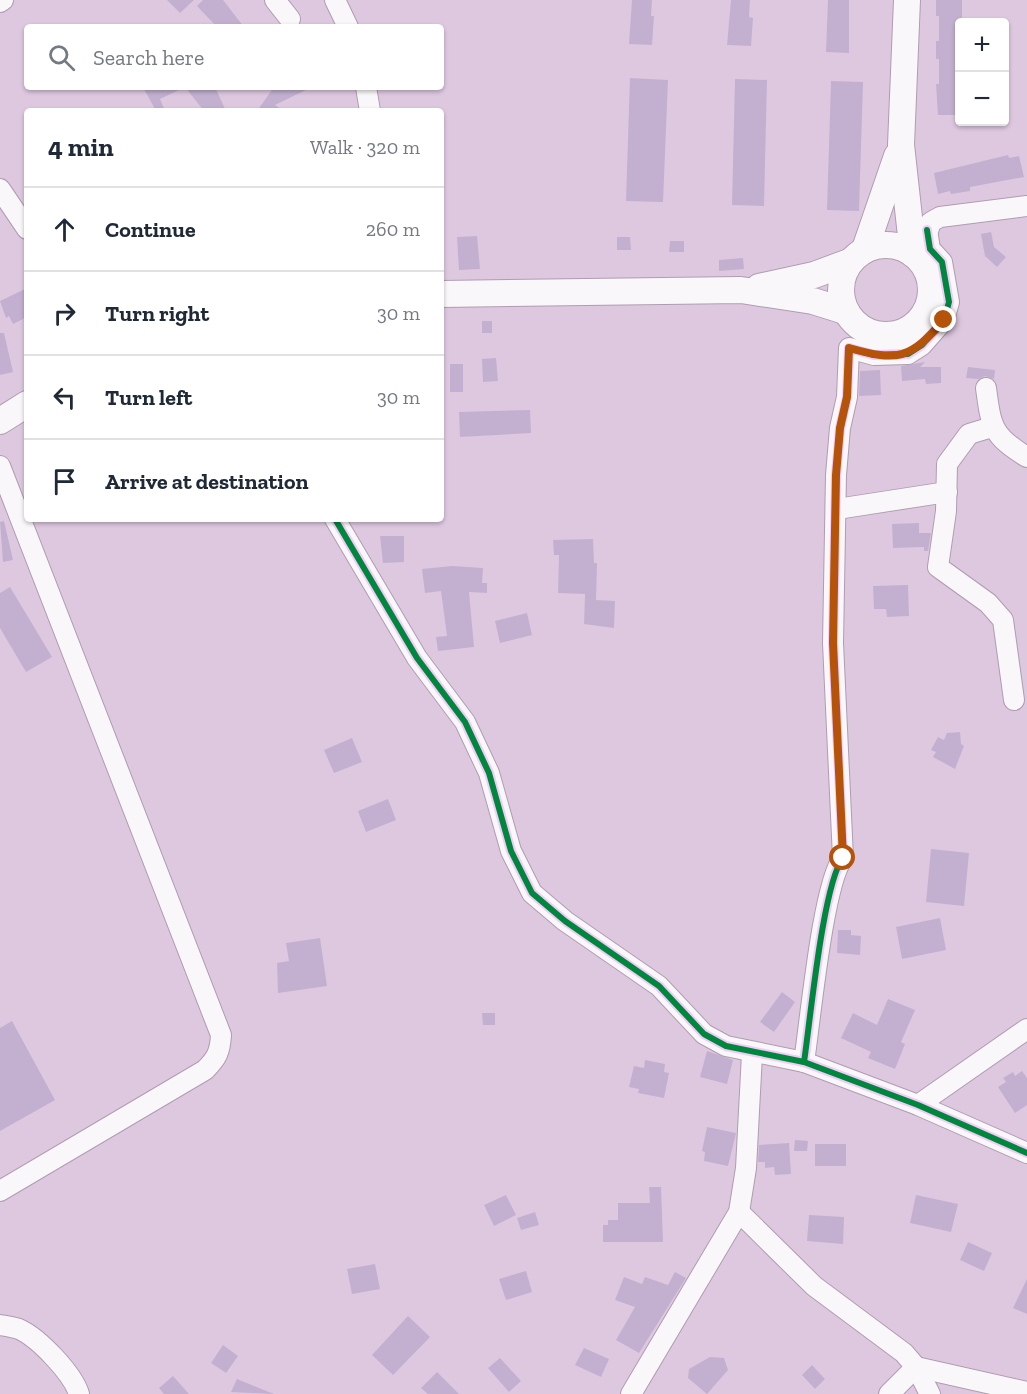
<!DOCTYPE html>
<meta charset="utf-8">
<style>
body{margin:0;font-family:"Zilla Slab",serif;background:#f2f2f3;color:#1f2937}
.controls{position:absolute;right:18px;top:18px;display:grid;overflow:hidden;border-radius:6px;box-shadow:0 2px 4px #0004}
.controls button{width:54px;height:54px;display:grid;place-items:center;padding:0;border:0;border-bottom:2px solid #e0e1e3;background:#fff;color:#1f2937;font:30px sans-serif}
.stop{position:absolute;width:18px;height:18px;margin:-14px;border:4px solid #b45309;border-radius:50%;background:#fff}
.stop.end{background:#b45309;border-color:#fff;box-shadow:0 2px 6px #0008}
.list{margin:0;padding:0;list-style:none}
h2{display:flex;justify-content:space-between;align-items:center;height:78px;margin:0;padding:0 24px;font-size:26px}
h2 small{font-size:20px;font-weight:400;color:#747a83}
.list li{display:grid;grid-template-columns:39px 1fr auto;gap:18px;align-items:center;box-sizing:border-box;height:84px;padding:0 24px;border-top:2px solid #e0e1e3}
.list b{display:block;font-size:22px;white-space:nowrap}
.list em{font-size:20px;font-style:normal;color:#747a83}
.icon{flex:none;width:33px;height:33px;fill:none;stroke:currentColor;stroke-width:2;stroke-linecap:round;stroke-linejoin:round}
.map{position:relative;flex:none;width:1027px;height:1394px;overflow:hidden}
.search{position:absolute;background:#fff;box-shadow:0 2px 4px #0004;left:24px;top:24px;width:420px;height:66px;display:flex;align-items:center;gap:15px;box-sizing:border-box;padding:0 21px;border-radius:6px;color:#747a83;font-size:22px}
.panel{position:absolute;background:#fff;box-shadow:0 2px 4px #0004;left:24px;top:108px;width:420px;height:414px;border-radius:6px}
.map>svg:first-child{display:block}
.building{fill:#c3b0d0}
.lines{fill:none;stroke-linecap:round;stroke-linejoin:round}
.minor-casing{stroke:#ae9db0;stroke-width:22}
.major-casing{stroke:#ae9db0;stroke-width:28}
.minor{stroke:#faf7fa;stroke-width:20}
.major{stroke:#faf7fa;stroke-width:26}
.cycleway-casing{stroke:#f3caf8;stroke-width:10}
.cycleway{stroke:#00873e;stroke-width:6}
.route{stroke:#b45309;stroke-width:8}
</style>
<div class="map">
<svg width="1027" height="1394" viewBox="0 0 1027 1394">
<rect width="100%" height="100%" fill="#dec8e0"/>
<g class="building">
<polygon points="167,0 194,0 180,13"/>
<polygon points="203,0 223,0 244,27 217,27 197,6"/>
<polygon points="632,0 652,0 651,16 654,16 652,45 629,44"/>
<polygon points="731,0 750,0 749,17 753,18 751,46 727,45"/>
<polygon points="828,0 849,0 849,53 826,52"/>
<polygon points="936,0 962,0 962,22 959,22 959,115 938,115 936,84 939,84 939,59 936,59 936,41 939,41 939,16 936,16"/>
<polygon points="630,78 668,80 663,202 626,201"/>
<polygon points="735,79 767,80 764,206 732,205"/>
<polygon points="831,81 863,82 859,211 827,210"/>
<polygon points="143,87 185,87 160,99 165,111 156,111"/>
<polygon points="185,87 215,87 226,111 204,111"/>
<polygon points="274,87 312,87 275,105 284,111 257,111"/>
<polygon points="1008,155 1009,158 1019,156 1024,177 970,187 970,191 951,194 950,191 938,194 934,173"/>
<polygon points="991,232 994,247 1006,257 997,267 985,256 981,234"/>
<polygon points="477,236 480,269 459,270 457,237"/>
<polygon points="617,237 630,237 631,250 617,250"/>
<polygon points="670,241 684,241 684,252 669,252"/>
<polygon points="743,258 744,269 719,271 719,260"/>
<polygon points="27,288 27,317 13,324 9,316 6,318 0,301"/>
<rect x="482" y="321" width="10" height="12"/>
<polygon points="0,333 4,333 13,372 0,375"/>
<polygon points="496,358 498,381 483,382 482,359"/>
<polygon points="925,362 920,367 941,367 941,383 926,384 925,379 902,381 901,366"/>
<rect x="450" y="364" width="13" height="28"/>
<polygon points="968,367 995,370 994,379 985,376 978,379 966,378"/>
<polygon points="880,370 881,395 859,396 860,371"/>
<polygon points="530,410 531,433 460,437 459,412"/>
<polygon points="4,521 13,560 3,562 0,522"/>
<polygon points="919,523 919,533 931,533 928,551 924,551 924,547 893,548 892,524"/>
<polygon points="380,536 404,536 404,562 383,563"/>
<polygon points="593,539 594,563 597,563 596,600 615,601 614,628 584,624 585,594 558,593 559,555 554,555 553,540"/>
<polygon points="452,566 483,568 482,583 487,583 487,593 469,592 474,647 438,651 436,637 447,636 441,591 425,593 422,569"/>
<polygon points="908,585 909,616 887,617 886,609 874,609 873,586"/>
<polygon points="10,587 52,657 26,672 0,628 0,593"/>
<polygon points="527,613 532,635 500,643 495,621"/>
<polygon points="960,732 961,744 964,746 955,769 933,757 936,752 931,750 938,737 944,740 947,733"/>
<polygon points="352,738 362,762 334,773 324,750"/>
<polygon points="388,799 396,820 366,832 358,811"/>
<polygon points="931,849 969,853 964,906 926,902"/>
<polygon points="940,918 946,950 902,959 896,927"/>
<polygon points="838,930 851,930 851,935 861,936 860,955 837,953"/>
<polygon points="320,938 327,986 278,993 277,963 289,961 286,943"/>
<polygon points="782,992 795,1002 774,1032 760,1022"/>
<polygon points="888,999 915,1010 901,1042 905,1044 895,1069 868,1058 871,1052 841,1038 853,1013 877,1025"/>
<polygon points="482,1013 495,1013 495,1025 483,1025"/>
<polygon points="12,1021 55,1100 0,1131 0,1028"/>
<polygon points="707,1051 733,1060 727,1084 700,1077"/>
<polygon points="645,1060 665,1064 664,1072 669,1073 664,1098 638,1093 639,1089 629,1087 634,1066 644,1068"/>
<polygon points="1022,1071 1027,1078 1027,1105 1015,1113 998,1087 1006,1082 1003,1078 1013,1072 1015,1076"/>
<polygon points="707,1127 736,1133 728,1166 704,1161 705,1152 702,1151"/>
<polygon points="795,1140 808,1141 807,1151 794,1151"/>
<polygon points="789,1143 791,1174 775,1175 774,1167 765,1168 765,1162 758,1162 759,1145"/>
<rect x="815" y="1144" width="31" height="22"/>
<polygon points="649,1187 661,1187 663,1242 603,1242 603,1225 608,1225 608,1220 618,1220 618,1203 650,1203"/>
<polygon points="506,1195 516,1215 494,1226 484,1205"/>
<polygon points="916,1195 958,1204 951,1232 910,1223"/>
<polygon points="535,1212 539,1225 521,1230 517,1218"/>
<polygon points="809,1215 844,1217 843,1244 807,1241"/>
<polygon points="968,1242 992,1253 984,1271 960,1260"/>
<polygon points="375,1264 380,1289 352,1294 347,1269"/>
<polygon points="526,1271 532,1292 506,1300 499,1279"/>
<polygon points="675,1272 686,1278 639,1353 616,1340 635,1307 615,1300 624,1277 642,1284 645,1277 668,1285"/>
<polygon points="1027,1279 1027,1314 1013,1308"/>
<polygon points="408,1316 430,1337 393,1375 372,1355"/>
<polygon points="223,1345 238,1356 226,1373 211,1363"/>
<polygon points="584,1348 609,1359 601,1377 575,1365"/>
<polygon points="710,1357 724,1358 728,1370 707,1394 688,1378 689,1369"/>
<polygon points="500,1358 521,1381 509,1392 488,1368"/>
<polygon points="812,1365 825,1379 815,1389 802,1375"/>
<polygon points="437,1372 459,1394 428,1394 421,1388"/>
<polygon points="173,1376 189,1394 164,1394 159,1388"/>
<polygon points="237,1379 274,1394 231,1392"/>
</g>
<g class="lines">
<defs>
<g id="minor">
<polyline points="275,0 290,19"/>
<polyline points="335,0 348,27"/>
<polyline points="0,2 3,0"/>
<polyline points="366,87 370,111"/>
<polyline points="0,189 27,229"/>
<polyline points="925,240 931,222 940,217 1027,206"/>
<path d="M986,388c5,38 6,48 41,69"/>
<polyline points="992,427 969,434 947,464 946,511 938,567 988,603 1003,620 1014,700"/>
<path d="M0,466l221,569c-1,17 -4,23 -16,35l-205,121"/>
<polyline points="837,509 947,492"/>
<polyline points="335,519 417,658 465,722 489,773 511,851 532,893 565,921 659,986 704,1034 726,1046 804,1062 918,1105 1027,1153"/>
<path d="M804,1062c6,-39 19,-179 39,-204l-10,-215 3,-168 4,-47 7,-31 2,-49 25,7 34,-1 14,-9 22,-25 5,-18 -7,-40 -12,-13 -3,-19"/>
<polyline points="918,1105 1027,1029"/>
<polyline points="739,1212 814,1286 904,1353 916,1367 930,1394"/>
<path d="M0,1325c6,1 13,2 19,4 20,9 54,45 60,65"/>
<polyline points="631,1394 739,1212 746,1168 752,1054"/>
<polyline points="889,1394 916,1367 1027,1392"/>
</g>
<g id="major">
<polyline points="907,0 901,145 913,254"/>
<circle cx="886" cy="290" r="45"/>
<polyline points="865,249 897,156"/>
<polyline points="759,287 814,275 849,262"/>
<polyline points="441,294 741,290 813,301 845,311"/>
<polyline points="0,421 27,404"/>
</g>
</defs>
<use href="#minor" class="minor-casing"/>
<use href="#major" class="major-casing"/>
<use href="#minor" class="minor"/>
<use href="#major" class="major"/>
<defs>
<g id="cycleway">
<polyline points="335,519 417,658 465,722 489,773 511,851 532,893 565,921 659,986 704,1034 726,1046 804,1062 918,1105 1027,1153"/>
<path d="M804,1062c6,-39 19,-179 39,-204l-10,-215 3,-168 4,-47 7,-31 2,-49 25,7 34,-1 14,-9 22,-25 5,-18 -7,-40 -12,-13 -3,-19"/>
</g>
</defs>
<use href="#cycleway" class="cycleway-casing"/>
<use href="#cycleway" class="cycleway"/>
</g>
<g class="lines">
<path class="route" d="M843,858l-10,-215 3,-168 4,-47 7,-31 2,-49c50,14 61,11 95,-28"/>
</g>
</svg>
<div class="controls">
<button>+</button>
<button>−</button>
</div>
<div class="stop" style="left:843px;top:858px"></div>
<div class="stop end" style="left:944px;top:320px"></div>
<div class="search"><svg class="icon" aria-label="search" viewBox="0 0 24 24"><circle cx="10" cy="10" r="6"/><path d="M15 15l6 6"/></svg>Search here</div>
<section class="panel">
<h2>4 min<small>Walk · 320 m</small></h2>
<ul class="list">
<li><svg class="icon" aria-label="ahead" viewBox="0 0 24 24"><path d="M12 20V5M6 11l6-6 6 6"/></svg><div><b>Continue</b></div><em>260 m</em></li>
<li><svg class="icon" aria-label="right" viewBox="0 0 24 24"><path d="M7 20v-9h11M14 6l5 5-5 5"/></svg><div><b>Turn right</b></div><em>30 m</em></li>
<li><svg class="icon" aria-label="left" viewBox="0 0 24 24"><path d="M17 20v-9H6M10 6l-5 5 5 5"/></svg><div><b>Turn left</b></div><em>30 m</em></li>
<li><svg class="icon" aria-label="arrive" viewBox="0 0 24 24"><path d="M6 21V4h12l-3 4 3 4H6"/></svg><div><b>Arrive at destination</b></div></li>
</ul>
</section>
</div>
